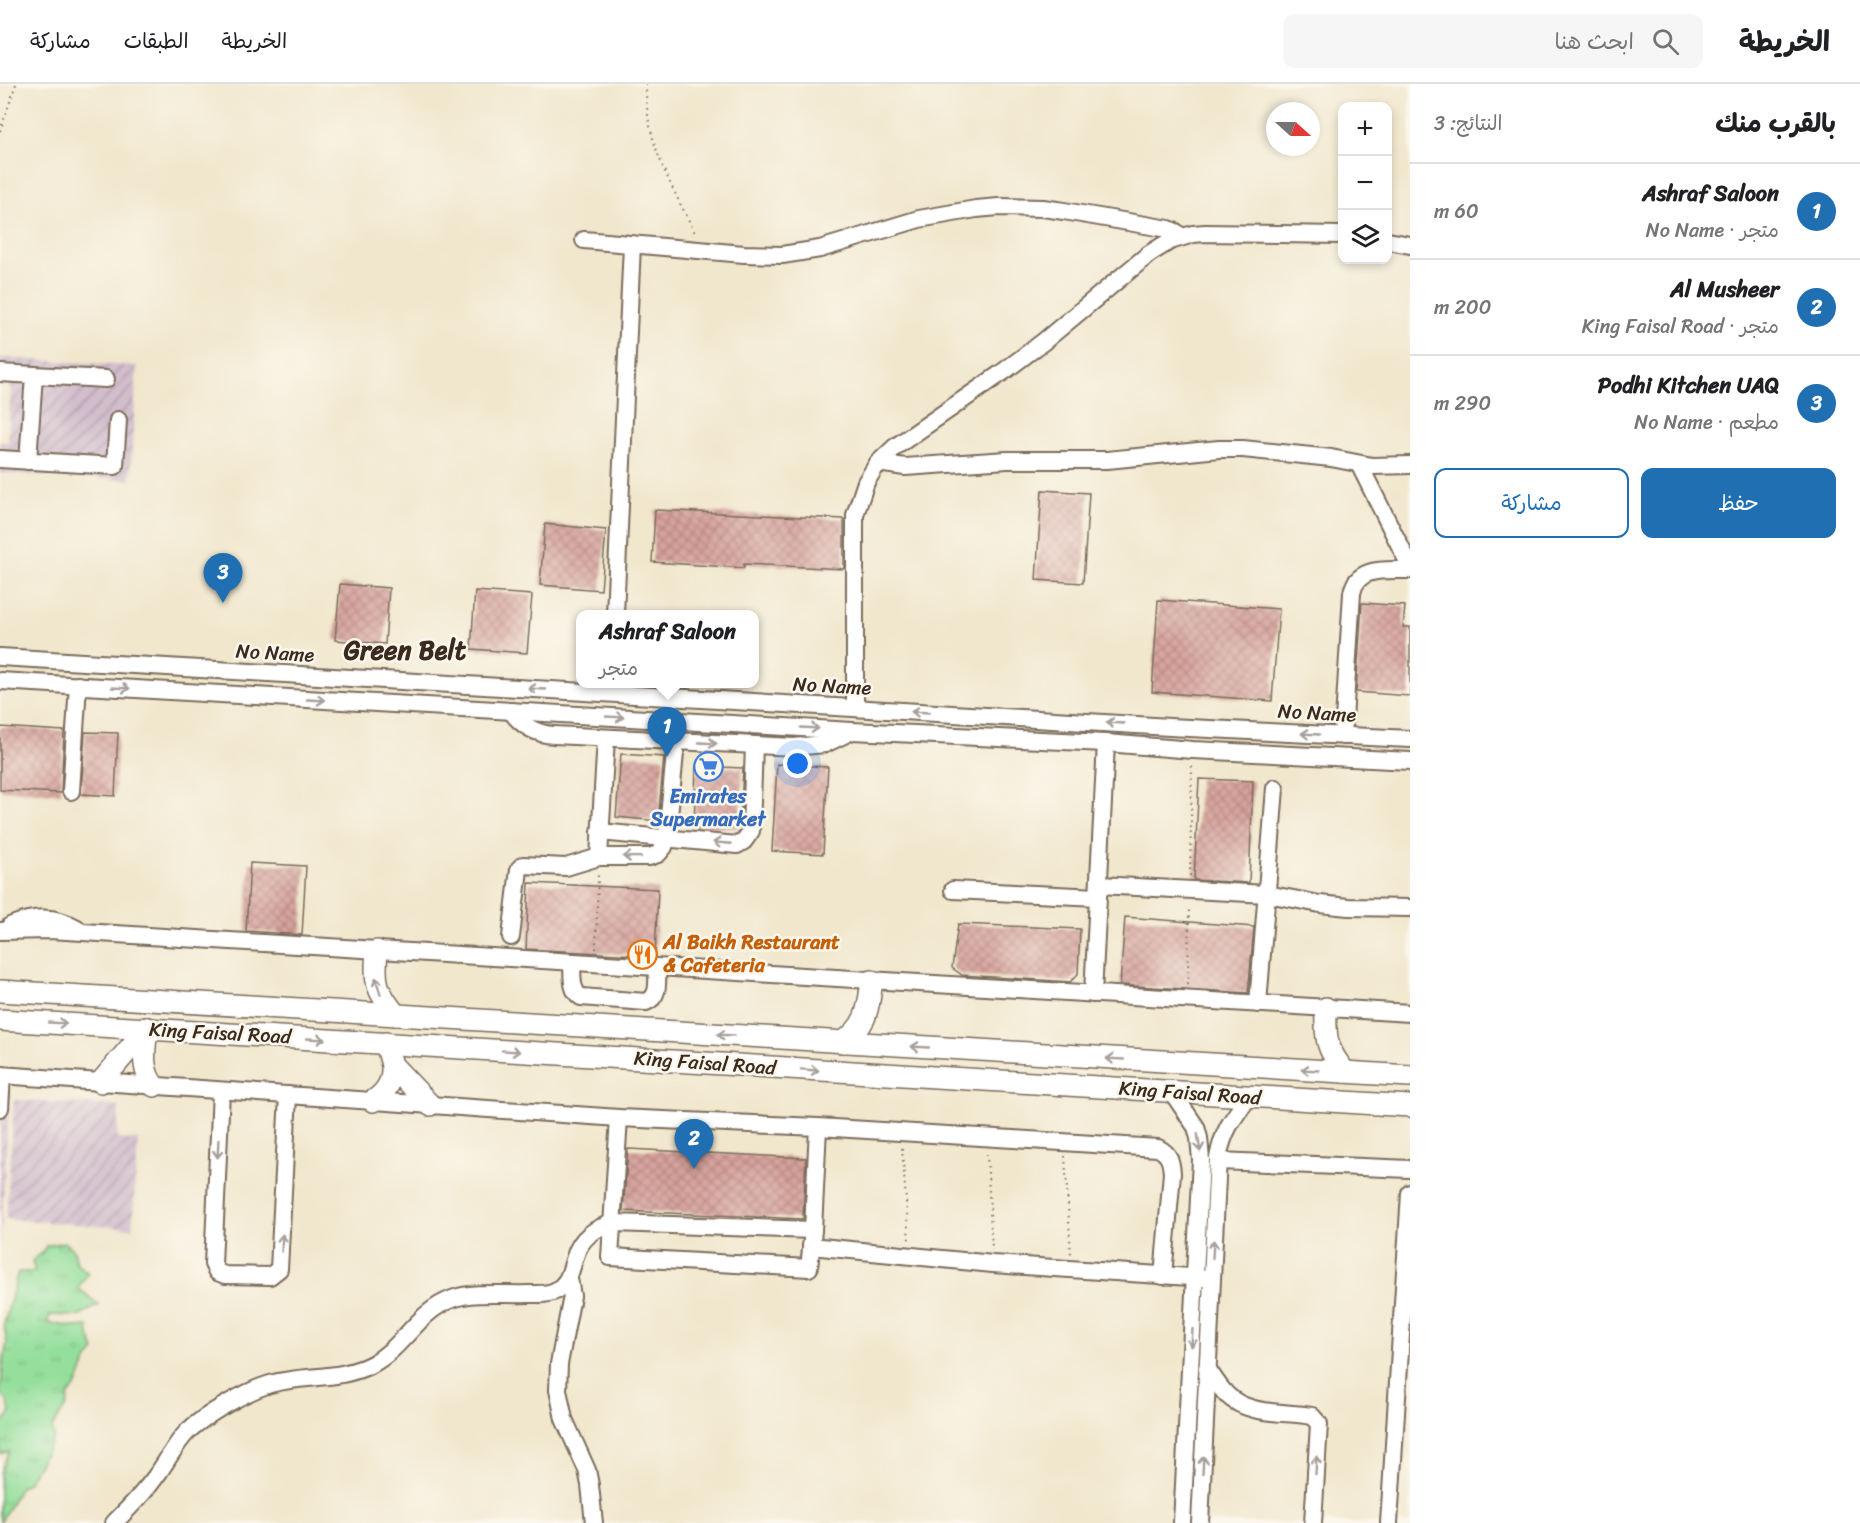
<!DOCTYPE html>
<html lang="ar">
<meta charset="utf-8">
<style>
body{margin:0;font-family:Sriracha,"Playpen Sans Arabic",sans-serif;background:#f6f6f6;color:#202124;direction:rtl}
.controls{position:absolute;right:18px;top:18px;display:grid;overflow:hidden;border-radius:12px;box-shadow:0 3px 9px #0003}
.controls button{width:54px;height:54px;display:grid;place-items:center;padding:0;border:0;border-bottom:2px solid #e0e0e0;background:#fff;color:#202124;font:30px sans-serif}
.compass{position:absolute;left:1266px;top:18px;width:54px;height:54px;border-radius:50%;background:#fff;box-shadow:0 3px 9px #0003;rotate:111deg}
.you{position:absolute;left:798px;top:680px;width:21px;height:21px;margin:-15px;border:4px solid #fff;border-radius:50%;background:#1a73e8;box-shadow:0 0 0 9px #1a73e833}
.badge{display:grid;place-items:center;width:39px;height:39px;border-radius:50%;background:#1f6fb2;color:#fff;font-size:20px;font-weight:700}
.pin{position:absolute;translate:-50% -50px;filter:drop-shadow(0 2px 3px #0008)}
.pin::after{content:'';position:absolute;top:32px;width:21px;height:18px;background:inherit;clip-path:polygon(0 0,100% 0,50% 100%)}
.popup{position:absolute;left:576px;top:526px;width:183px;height:78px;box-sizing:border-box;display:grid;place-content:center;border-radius:12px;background:#fff;filter:drop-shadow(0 2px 4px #0005);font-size:20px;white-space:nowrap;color:#757577}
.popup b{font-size:22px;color:#202124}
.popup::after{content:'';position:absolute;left:50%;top:100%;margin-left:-12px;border:12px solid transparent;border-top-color:#fff}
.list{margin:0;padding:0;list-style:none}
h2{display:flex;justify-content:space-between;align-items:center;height:78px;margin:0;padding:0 24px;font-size:26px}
h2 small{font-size:20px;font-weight:400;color:#757577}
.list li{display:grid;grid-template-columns:39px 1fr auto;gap:18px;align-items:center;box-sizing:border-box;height:96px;padding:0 24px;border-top:2px solid #e0e0e0}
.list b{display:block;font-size:22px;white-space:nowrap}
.list p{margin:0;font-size:20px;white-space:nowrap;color:#757577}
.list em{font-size:20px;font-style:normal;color:#757577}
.actions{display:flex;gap:12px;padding:18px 24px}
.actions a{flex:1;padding:14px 0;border:2px solid #1f6fb2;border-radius:12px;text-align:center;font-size:21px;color:#1f6fb2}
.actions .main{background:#1f6fb2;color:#fff}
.icon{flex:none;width:33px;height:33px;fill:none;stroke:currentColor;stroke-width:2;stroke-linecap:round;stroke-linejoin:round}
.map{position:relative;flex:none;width:1410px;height:1439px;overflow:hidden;direction:ltr}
header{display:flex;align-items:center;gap:36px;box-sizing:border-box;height:84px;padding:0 30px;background:#fff;border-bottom:2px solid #e0e0e0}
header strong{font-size:28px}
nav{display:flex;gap:33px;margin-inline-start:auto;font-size:21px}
.search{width:420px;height:54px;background:#f6f6f6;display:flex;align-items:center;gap:15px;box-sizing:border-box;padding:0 21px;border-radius:12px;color:#757577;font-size:22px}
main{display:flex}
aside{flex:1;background:#fff}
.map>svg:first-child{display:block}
.industrial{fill:url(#industrial-furrows)}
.grass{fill:url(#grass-tufts);stroke:#68845c;stroke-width:1.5}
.building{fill:url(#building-cross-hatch)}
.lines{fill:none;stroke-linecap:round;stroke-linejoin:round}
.minor-casing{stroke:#7b6c5b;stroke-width:20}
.major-casing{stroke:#7b6c5b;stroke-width:24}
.path{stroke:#7b6c5b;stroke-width:2;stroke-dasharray:1.5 4.5;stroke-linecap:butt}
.minor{stroke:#fff;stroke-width:16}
.major{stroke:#fff;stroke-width:21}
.oneway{stroke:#a79f9a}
.labels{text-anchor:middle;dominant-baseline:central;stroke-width:5;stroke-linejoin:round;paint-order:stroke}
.street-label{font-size:20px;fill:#3b2a1e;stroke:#fbf7ec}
.shop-label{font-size:20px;font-weight:bold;fill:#366cbe;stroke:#fbf7ec}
.food-label{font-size:20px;font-weight:bold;fill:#c56008;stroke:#fbf7ec;text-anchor:start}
.district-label{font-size:26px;font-weight:bold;fill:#3b2a1e;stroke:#fbf7ec}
</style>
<header>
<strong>الخريطة</strong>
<div class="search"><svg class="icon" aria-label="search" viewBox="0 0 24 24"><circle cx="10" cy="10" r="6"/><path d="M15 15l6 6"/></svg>ابحث هنا</div>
<nav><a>الخريطة</a><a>الطبقات</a><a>مشاركة</a></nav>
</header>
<main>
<aside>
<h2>بالقرب منك<small>النتائج: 3</small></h2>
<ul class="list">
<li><span class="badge">1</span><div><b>Ashraf Saloon</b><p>متجر · No Name</p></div><em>60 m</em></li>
<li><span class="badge">2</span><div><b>Al Musheer</b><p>متجر · King Faisal Road</p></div><em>200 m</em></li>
<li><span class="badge">3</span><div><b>Podhi Kitchen UAQ</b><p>مطعم · No Name</p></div><em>290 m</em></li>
</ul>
<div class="actions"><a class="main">حفظ</a><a>مشاركة</a></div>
</aside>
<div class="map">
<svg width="1410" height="1439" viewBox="0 0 1410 1439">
<defs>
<pattern id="industrial-furrows" width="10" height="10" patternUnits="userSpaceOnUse" patternTransform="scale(1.5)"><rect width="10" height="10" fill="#d1bdcc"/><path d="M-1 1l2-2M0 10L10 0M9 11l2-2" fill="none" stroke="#ab9aa5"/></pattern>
<pattern id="grass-tufts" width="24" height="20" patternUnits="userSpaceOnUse" patternTransform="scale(1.5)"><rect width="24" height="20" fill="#94df9b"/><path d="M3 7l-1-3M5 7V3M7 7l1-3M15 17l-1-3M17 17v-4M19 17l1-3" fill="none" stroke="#80c085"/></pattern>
<pattern id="building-cross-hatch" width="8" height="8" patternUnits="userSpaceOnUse" patternTransform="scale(1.5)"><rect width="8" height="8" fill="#d7a39c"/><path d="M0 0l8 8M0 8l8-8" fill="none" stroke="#b0857f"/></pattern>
</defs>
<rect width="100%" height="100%" fill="#fbf7ec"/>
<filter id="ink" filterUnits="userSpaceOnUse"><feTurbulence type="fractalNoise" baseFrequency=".0167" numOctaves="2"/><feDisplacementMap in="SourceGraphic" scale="12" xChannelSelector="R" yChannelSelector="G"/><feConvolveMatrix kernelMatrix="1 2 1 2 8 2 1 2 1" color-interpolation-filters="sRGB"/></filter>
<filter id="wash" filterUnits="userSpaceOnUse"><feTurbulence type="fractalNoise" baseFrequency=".008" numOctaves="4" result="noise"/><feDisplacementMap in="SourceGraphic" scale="24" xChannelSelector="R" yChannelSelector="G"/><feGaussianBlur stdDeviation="1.35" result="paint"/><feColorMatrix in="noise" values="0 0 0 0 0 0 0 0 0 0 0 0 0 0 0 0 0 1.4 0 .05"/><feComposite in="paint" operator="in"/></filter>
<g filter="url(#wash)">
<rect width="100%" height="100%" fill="#f1e7cd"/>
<g class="industrial">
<polygon points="0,274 137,282 130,396 0,389 0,358 8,358 11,301 0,300"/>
<polygon points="0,1005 10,1006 0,1164"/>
<polygon points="14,1016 119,1022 117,1055 138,1056 132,1144 6,1135"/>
</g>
<path class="grass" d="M64,1158l10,9 3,13 11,9 -10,15 21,17 -21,11 -28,-1 -3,8 27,4 14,-1 1,10 6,14c-4,5 -9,11 -11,17 -4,10 -6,20 -15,27l-2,11 -15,22 2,10 -12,22 -15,24 -7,4 -20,36v-50l9,-22 -9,3v-28l10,-12 -2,-12 -8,-9 4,-36 3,-14 -3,-18 14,-53h17l-3,-11 10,-8 4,-7z"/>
<g id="blocks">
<g class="building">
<polygon points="1042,406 1089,409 1083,499 1036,496"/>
<polygon points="655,426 844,435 844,485 744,480 744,484 652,478"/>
<polygon points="545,440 606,446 601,506 540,501"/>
<polygon points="340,500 389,504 385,560 335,556"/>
<polygon points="475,507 532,511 527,569 471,565"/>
<polygon points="1158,516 1279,525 1272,617 1152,608"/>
<polygon points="1362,519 1405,522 1403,543 1410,543 1410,612 1356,608"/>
<polygon points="0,643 64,647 61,709 0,706"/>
<polygon points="85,648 118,649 115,712 81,710"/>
<polygon points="621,670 664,673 658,737 616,733"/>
<polygon points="777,680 828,683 823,770 772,767"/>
<polygon points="696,682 743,684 740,744 694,743"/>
<polygon points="1199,695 1253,697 1249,799 1194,796"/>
<polygon points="250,779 306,782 302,851 246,847"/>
<polygon points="529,799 658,805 655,872 526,865"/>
<polygon points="1125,833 1254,843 1248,909 1120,901"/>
<polygon points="958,840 1080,845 1078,890 1070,898 962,891 952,884"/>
<polygon points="628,1065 806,1074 803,1135 623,1127"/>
</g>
</g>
</g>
<g filter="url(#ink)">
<use href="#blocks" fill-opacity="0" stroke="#7b6c5b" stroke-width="1.5"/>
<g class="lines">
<defs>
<g id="minor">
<polyline points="584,156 744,170 782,171 820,165 919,135 976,125 999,123 1043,124 1064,127 1169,145 1176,148 1181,153"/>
<polyline points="1388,157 1410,161"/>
<polyline points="0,289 34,291 28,377"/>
<polyline points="34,291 106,295"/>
<polyline points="0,375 115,382 118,336"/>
<polyline points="878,379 905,383 1007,376 1107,376 1219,365 1243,365 1331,374 1372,382 1410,381"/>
<polyline points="1359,380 1410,482"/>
<polyline points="615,530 632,161"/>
<polyline points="0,573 1170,643 1410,655"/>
<polyline points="0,597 852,647 1106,659 1193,666 1410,677"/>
<polyline points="855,624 855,431 866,398 878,379 895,363 1003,288 1043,258 1149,170 1170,157 1193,150 1205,149 1342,151"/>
<path d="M511,627c11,15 25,23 43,24l240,12 31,-3 27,-13"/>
<path d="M1343,652l9,-143c5,-28 36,-22 58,-23"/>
<polyline points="71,707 78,601"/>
<polyline points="600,748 737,761 744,757 751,747 754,661"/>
<polyline points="599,773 606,654"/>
<polyline points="1099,801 1267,810 1320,820 1348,823 1410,824"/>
<polyline points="953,806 1098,813"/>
<path d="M10,842c24,-10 44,-11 67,2"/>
<polyline points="0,847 50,846 1410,929"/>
<polyline points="511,853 519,785 523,781 566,783 599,773 649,773 658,770 664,763 667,754 676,658"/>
<path d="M572,879c1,12 -2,27 9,34l65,5c14,-5 11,-21 11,-34"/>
<polyline points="1093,910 1106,659"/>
<polyline points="1258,920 1275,704"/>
<path d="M0,991l619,43 199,9 340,21c12,6 13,14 14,25l-9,103"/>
<polyline points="221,1007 213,1180 217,1188 225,1191 270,1192 279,1185 288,1011"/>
<polyline points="1172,1008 1196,1043 1199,1054 1201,1076 1182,1439"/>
<polyline points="0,1024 2,991"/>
<polyline points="619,1034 610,1173 809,1184 813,1146 818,1043"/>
<polyline points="1218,1077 1410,1085"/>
<polyline points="811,1162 993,1180 1205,1194"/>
<polyline points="569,1195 572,1212 559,1280 558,1306 564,1335 587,1386 590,1401 594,1439"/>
<path d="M1207,1284c6,9 12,19 20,27 22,21 56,16 85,21l7,8 -6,99"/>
<path d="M114,1439c16,-16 32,-32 45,-51 10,-14 17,-29 29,-41 18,-17 59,-40 82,-47 35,-10 69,-3 102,-20 32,-17 45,-52 80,-65 21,-8 54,-4 77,-5 9,0 18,1 26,-3 15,-8 15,-20 20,-34 5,-19 21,-30 39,-34l199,7"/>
<path d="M1200,1439l18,-365c5,-27 14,-39 31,-61"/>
<polyline points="1389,1439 1410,1109"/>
</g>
<g id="major">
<path d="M377,867c-3,30 -1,40 19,64"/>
<polyline points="0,907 1410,992"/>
<path d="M1326,924c-1,30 0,41 19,64"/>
<polyline points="0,936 1410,1022"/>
<path d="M147,944c-2,22 -7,40 7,58"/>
<path d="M843,958c25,-17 25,-34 29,-61"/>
<polyline points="386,959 392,981 430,1021"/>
<polyline points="101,998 147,944"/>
<path d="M373,1017c14,-9 20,-20 19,-36"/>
</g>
</defs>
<use href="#minor" class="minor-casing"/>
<use href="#major" class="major-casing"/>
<g class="path">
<path d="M646,0c-1,59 24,98 49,149"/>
<polyline points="0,47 16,0"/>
<polyline points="1190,792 1192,681"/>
<polyline points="596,865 598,790"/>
<polyline points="1188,900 1189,822"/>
<polyline points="902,1064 909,1157"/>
<polyline points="987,1070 992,1166"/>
<polyline points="1065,1072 1071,1171"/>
</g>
<use href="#minor" class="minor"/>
<use href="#major" class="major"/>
</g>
<defs><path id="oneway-shaft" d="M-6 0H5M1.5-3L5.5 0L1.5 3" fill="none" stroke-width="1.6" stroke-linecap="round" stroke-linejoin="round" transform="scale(1.5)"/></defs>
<g class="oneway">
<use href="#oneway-shaft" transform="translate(121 604) rotate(3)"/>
<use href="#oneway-shaft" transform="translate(537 605) rotate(-177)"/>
<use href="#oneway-shaft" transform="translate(316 616) rotate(3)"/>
<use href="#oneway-shaft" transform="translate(920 628) rotate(-177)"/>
<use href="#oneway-shaft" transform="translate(615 633) rotate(3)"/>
<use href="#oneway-shaft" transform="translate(1115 639) rotate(-177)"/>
<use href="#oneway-shaft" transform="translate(810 644) rotate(3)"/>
<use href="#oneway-shaft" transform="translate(1310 650) rotate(-177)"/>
<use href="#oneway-shaft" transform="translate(708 659) rotate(3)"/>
<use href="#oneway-shaft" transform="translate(722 759) rotate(-175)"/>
<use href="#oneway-shaft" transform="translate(632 773) rotate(-179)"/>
<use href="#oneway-shaft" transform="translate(378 902) rotate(-106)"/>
<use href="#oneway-shaft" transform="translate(58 939) rotate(3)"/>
<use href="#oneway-shaft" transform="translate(726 951) rotate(-177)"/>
<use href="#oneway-shaft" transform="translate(316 955) rotate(3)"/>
<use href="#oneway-shaft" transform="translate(920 963) rotate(-177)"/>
<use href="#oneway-shaft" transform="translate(511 967) rotate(4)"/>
<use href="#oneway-shaft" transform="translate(1115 975) rotate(-177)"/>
<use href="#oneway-shaft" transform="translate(810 986) rotate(4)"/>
<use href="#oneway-shaft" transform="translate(1310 986) rotate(-177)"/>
<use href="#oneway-shaft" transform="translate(1199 1059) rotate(82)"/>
<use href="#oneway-shaft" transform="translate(218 1065) rotate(93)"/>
<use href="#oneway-shaft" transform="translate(282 1159) rotate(-87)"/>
<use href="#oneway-shaft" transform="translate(1213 1165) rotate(-87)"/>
<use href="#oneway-shaft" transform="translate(1192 1254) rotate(93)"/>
<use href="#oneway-shaft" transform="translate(1203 1381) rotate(-87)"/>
<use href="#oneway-shaft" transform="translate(1316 1381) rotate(-87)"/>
</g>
</g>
<defs>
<symbol id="supermarket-ring" viewBox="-11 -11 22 22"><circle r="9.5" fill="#fbf7ec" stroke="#3f7fe0" stroke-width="1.5"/><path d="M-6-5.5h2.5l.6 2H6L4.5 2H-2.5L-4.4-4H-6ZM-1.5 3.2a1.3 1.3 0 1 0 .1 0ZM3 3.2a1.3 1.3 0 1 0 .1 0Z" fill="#3f7fe0"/></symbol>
<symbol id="restaurant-ring" viewBox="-11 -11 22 22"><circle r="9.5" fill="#fbf7ec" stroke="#e8710a" stroke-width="1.5"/><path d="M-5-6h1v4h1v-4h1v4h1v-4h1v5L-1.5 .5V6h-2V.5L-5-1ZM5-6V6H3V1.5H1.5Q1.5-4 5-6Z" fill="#e8710a"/></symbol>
</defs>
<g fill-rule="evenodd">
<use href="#supermarket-ring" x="692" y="666" width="33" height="33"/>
<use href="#restaurant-ring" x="626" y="854" width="33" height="33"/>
</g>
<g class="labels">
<g class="street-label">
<text transform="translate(275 569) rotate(3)">No Name</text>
<text transform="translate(832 602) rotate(3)">No Name</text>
<text transform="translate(1317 629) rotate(3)">No Name</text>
<text transform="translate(220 949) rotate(3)">King Faisal Road</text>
<text transform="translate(705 979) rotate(4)">King Faisal Road</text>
<text transform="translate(1190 1009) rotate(4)">King Faisal Road</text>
</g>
<g class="shop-label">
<text x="708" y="712">Emirates<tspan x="708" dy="23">Supermarket</tspan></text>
</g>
<g class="food-label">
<text x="663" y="858">Al Baikh Restaurant<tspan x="663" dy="23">&amp; Cafeteria</tspan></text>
</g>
<g class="district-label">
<text x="405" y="566">Green Belt</text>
</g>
</g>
</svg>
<div class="controls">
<button>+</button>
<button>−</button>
<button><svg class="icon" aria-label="layers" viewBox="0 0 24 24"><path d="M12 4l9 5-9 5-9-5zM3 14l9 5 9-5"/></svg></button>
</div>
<svg class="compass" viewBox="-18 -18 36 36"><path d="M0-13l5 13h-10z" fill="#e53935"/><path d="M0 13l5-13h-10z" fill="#757577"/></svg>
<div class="you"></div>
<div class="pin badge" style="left:667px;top:673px">1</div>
<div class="popup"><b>Ashraf Saloon</b>متجر</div>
<div class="pin badge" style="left:694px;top:1085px">2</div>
<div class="pin badge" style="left:223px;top:519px">3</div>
</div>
</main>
